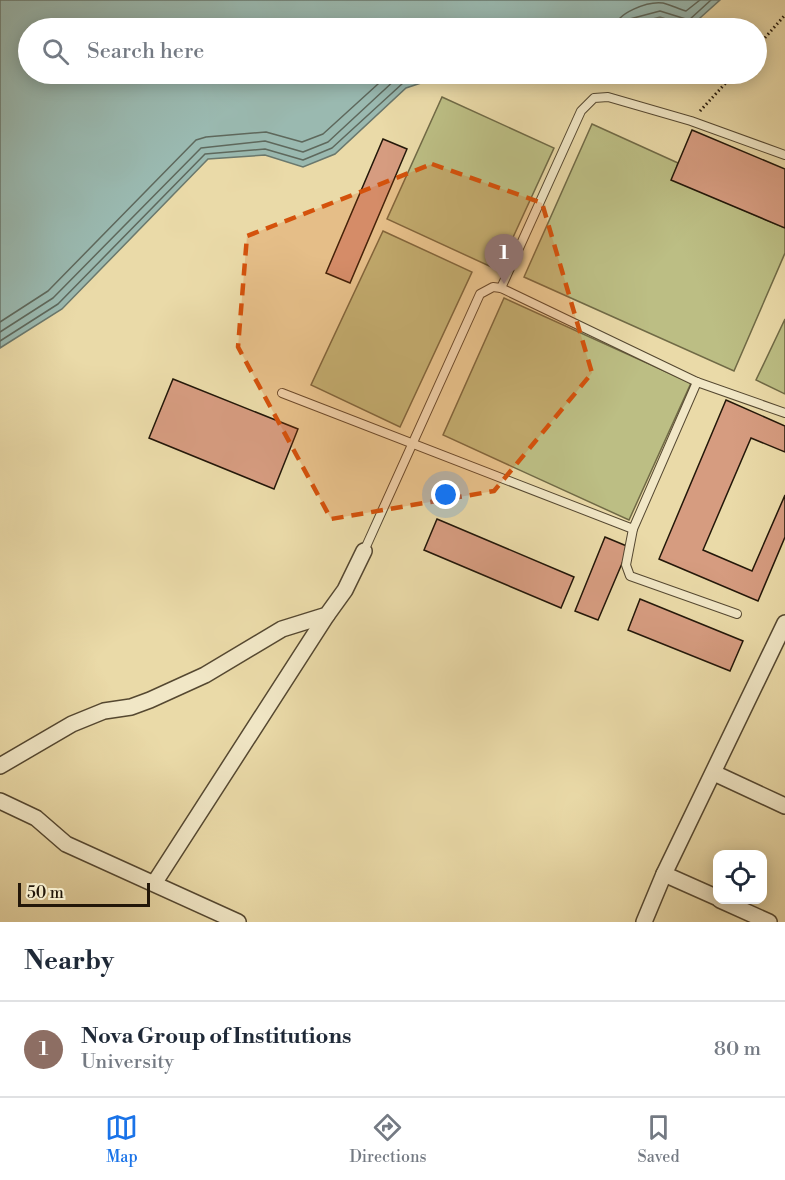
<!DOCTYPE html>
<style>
body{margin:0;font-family:"Libre Bodoni",serif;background:#f2f2f3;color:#1f2937}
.controls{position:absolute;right:18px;bottom:18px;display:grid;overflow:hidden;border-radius:12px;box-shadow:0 3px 15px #0003}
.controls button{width:54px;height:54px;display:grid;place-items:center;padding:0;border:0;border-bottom:2px solid #e0e1e3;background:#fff;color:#1f2937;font:30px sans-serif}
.scale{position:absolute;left:18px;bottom:15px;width:132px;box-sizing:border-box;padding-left:6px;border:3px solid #231709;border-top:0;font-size:16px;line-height:21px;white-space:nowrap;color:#231709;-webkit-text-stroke:4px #f1e7c6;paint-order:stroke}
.you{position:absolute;left:446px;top:495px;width:21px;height:21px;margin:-15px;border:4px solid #fff;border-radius:50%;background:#1a73e8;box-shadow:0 0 0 9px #1a73e833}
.badge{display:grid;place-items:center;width:39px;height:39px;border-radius:50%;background:#1a73e8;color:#fff;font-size:20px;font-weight:700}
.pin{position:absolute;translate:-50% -50px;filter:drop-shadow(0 2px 3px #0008)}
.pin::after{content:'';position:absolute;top:32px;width:21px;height:18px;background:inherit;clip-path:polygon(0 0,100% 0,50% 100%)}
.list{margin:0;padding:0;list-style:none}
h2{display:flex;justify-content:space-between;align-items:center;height:78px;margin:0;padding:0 24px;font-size:26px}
h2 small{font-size:20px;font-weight:400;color:#747a83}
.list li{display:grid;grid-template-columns:39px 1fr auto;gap:18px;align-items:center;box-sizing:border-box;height:96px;padding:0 24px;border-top:2px solid #e0e1e3}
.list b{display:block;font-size:22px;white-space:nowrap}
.list p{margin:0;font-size:20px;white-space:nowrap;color:#747a83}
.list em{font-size:20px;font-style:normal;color:#747a83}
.icon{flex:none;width:33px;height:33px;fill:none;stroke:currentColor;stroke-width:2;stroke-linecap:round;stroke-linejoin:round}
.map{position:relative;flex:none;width:785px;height:922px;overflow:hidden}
.search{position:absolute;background:#fff;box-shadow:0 3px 15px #0003;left:18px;right:18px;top:18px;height:66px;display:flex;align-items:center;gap:15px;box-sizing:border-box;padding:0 21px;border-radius:33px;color:#747a83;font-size:22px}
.sheet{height:174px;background:#fff}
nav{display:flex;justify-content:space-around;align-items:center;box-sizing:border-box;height:84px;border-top:2px solid #e0e1e3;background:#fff;font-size:16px;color:#747a83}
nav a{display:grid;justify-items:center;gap:3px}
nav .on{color:#1a73e8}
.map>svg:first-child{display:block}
.green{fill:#bcbe84;stroke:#706a46;stroke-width:1.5}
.water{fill:#9ab9b0;stroke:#6a786d;stroke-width:1.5}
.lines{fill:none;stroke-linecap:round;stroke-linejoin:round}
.shore{stroke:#5e685c;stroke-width:1.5}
.building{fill:#d69c80;stroke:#231709;stroke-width:1.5}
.service-casing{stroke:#554831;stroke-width:10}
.minor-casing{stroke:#554831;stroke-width:18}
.path{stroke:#231709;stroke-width:3;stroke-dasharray:1.5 3;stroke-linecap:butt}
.service{stroke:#f1e7c6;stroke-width:8}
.minor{stroke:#f1e7c6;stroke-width:15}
.marked{fill:#d4520c;fill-opacity:0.2;stroke:#d4520c;stroke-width:4.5;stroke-dasharray:12 8;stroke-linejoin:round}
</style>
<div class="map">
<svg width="785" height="922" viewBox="0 0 785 922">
<rect width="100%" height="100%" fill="#eadaa8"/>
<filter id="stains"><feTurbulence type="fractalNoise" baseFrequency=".00333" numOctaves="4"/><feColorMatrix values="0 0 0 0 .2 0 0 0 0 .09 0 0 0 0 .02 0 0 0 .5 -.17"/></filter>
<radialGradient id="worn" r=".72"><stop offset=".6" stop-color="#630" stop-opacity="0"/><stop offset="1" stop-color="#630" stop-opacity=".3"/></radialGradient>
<g class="green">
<polygon points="442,97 554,148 498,270 387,219"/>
<polygon points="592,124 678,163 673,180 785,228 785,253 734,371 524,277"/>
<polygon points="383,231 472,272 400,427 311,385"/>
<polygon points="504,298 691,383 629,520 443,435"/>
<polygon points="785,319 785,394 756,380"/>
</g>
<polygon class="water" points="0,0 720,0 690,27 660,17 619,28 28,28 28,74 448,74 406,88 335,154 303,167 265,155 208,159 62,309 0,348"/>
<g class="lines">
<g class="shore">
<path d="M615,28c1,-15 33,-27 48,-25 8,2 16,6 23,8l14,-11"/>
<polyline points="622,28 626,20 660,11 689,20 711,0"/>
<polyline points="0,322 48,291 196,140 206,137 266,132 302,142 323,134 389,74"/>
<polyline points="0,332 53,298 201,148 265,141 303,152 328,142 397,78 407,74"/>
<polyline points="0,341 58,304 205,154 265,149 303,160 332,148 403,83 430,74"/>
</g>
</g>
<g class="building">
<polygon points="692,130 785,169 785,228 671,180"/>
<polygon points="383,139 407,149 350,283 326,273"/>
<polygon points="173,379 298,429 274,489 149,438"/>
<polygon points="726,400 785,426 785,452 751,438 703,550 752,571 785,495 785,537 758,601 659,559"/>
<polygon points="437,519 574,577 561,608 424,550"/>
<polygon points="605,537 629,547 598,620 575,611"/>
<polygon points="640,599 743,641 730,671 628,630"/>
</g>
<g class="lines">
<defs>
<g id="service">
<polyline points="501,288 581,111 594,98 608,97 691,121 785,155"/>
<polyline points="282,393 633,529 697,382"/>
<polyline points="633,529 626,565 630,576 737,614"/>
<polyline points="364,551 480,294 493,287 501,288 697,382 785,413"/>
</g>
<g id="minor">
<polyline points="0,766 72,724 104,711 131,707 150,700 205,675 282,629 327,615 345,590 364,551"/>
<polyline points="714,773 785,806"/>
<polyline points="0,801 36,818 66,844 238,922"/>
<polyline points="664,874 718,898"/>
<polyline points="155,882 327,615"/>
<polyline points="720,900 769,922"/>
<polyline points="644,922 664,874 785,623"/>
</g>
</defs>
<use href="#service" class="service-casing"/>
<use href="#minor" class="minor-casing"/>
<g class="path">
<polyline points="756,48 785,15"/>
<polyline points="700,111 734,74"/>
</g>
<use href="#service" class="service"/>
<use href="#minor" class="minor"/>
</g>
<path class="marked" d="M432,164l110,39 50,170 -98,118 -163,28 -93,-172 9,-111z"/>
<rect width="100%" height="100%" filter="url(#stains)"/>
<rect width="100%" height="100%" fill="url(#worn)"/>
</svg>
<div class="controls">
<button><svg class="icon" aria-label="locate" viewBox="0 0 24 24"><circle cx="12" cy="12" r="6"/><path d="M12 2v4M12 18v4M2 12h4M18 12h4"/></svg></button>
</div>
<div class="scale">50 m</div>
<div class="you"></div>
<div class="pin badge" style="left:504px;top:284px;background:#8d6e63">1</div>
<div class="search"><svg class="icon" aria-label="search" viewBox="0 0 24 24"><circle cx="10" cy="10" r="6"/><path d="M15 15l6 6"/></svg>Search here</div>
</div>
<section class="sheet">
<h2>Nearby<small></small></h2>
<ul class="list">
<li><span class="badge" style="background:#8d6e63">1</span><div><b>Nova Group of Institutions</b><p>University</p></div><em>80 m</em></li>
</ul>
</section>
<nav>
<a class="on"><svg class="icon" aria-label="map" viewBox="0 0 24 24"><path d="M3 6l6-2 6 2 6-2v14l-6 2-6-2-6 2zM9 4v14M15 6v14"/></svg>Map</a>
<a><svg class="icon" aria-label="directions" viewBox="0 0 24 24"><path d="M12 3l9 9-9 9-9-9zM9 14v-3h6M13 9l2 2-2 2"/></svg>Directions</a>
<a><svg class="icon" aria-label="saved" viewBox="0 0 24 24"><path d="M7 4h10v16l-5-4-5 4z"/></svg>Saved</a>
</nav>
